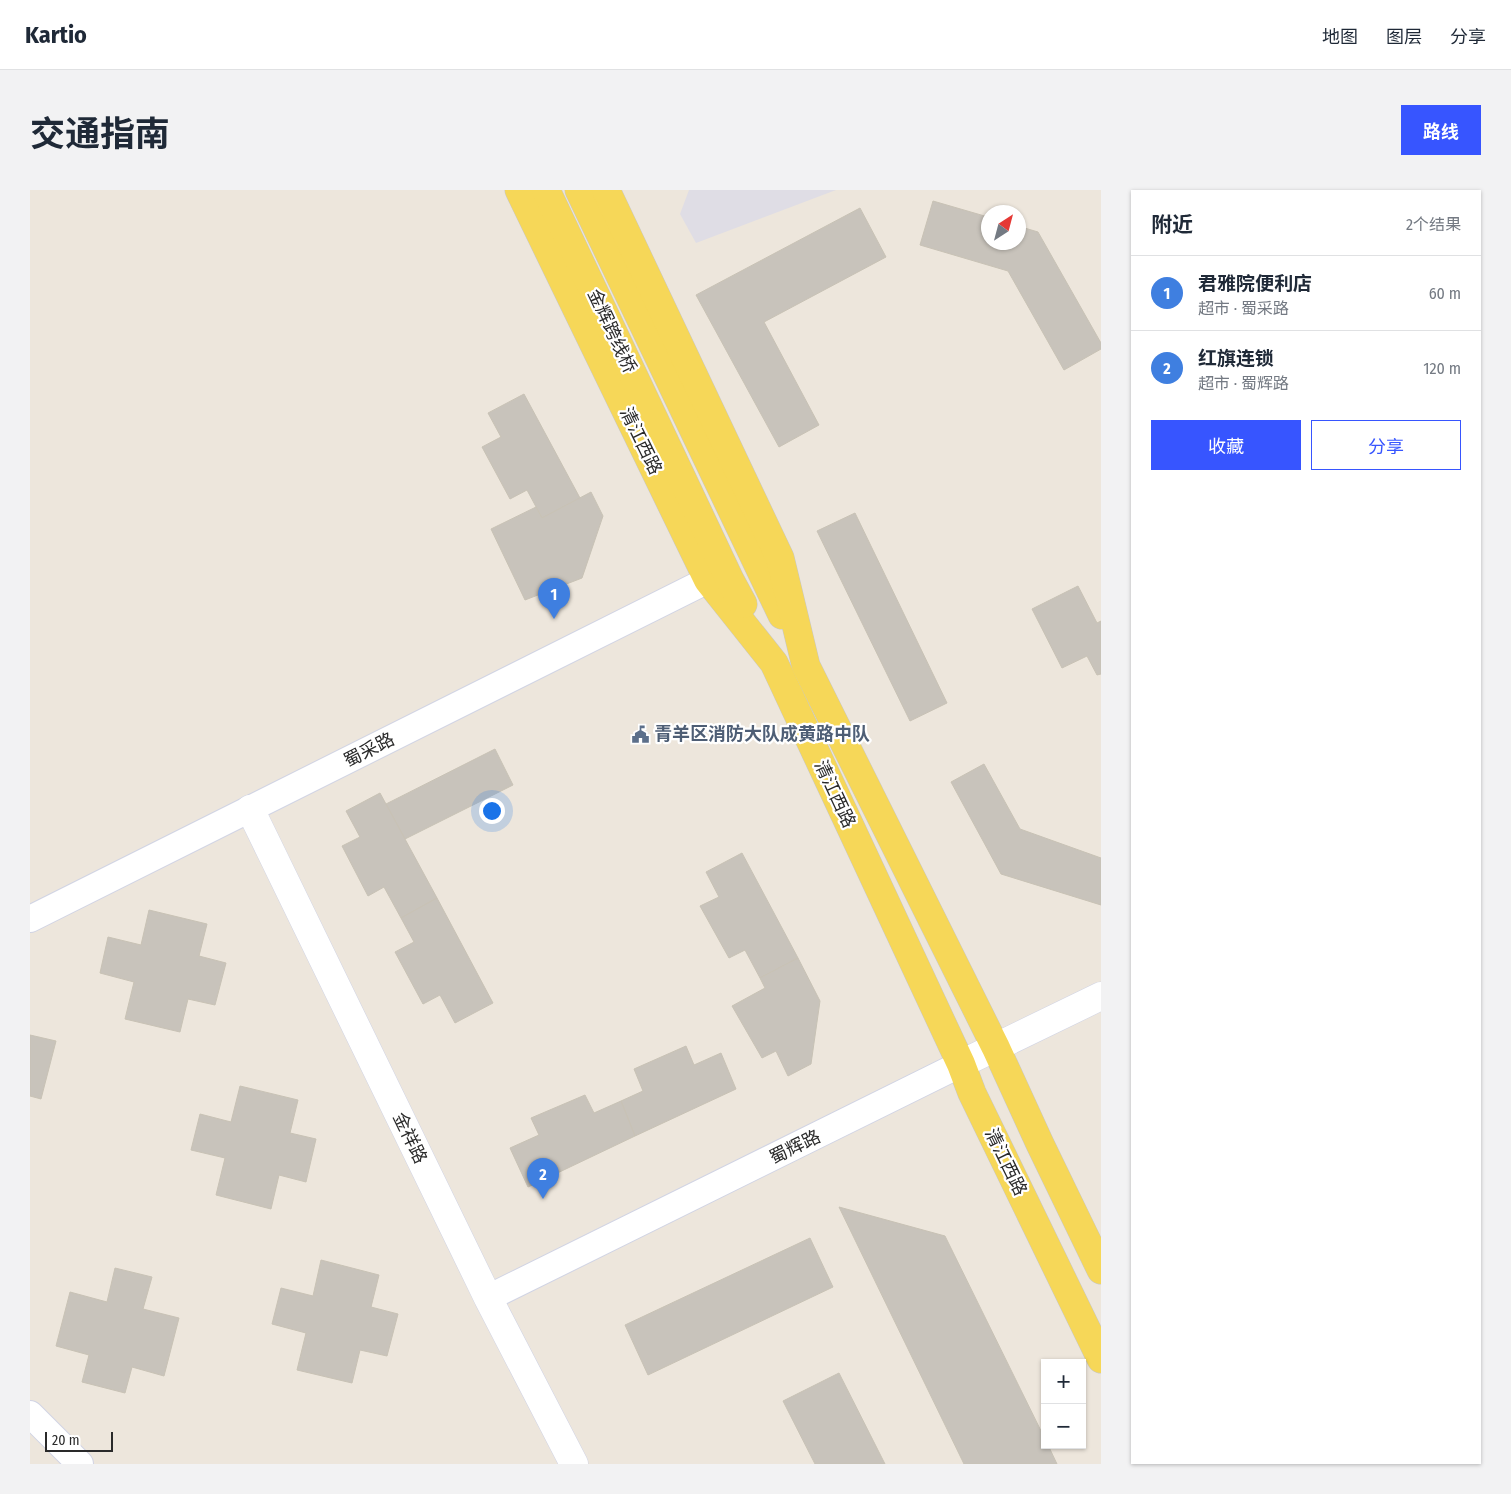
<!DOCTYPE html>
<html lang="zh">
<meta charset="utf-8">
<style>
body{margin:0;font-family:"Fira Sans Condensed","Noto Sans SC",sans-serif;background:#f2f2f3;color:#1f2937}
.controls{position:absolute;right:15px;bottom:15px;display:grid;overflow:hidden;border-radius:0px;box-shadow:0 1px 4px #0004}
.controls button{width:45px;height:45px;display:grid;place-items:center;padding:0;border:0;border-bottom:1px solid #e0e1e3;background:#fff;color:#1f2937;font:25px sans-serif}
.compass{position:absolute;left:951px;top:15px;width:45px;height:45px;border-radius:50%;background:#fff;box-shadow:0 1px 4px #0004;rotate:36deg}
.scale{position:absolute;left:15px;bottom:12px;width:68px;box-sizing:border-box;padding-left:5px;border:2px solid #2a2a2a;border-top:0;font-size:14px;line-height:18px;white-space:nowrap;color:#2a2a2a;-webkit-text-stroke:4px #fff;paint-order:stroke}
.you{position:absolute;left:461px;top:620px;width:18px;height:18px;margin:-12px;border:4px solid #fff;border-radius:50%;background:#1a73e8;box-shadow:0 0 0 8px #1a73e833}
.badge{display:grid;place-items:center;width:32px;height:32px;border-radius:50%;background:#3755ff;color:#fff;font-size:16px;font-weight:700}
.pin{position:absolute;translate:-50% -41px;filter:drop-shadow(0 1px 2px #0008)}
.pin::after{content:'';position:absolute;top:26px;width:18px;height:15px;background:inherit;clip-path:polygon(0 0,100% 0,50% 100%)}
.list{margin:0;padding:0;list-style:none}
h2{display:flex;justify-content:space-between;align-items:center;height:65px;margin:0;padding:0 20px;font-size:21px}
h2 small{font-size:16px;font-weight:400;color:#747a83}
.list li{display:grid;grid-template-columns:32px 1fr auto;gap:15px;align-items:center;box-sizing:border-box;height:75px;padding:0 20px;border-top:1px solid #e0e1e3}
.list b{display:block;font-size:19px;white-space:nowrap}
.list p{margin:0;font-size:16px;white-space:nowrap;color:#747a83}
.list em{font-size:16px;font-style:normal;color:#747a83}
.actions{display:flex;gap:10px;padding:15px 20px}
.actions a{flex:1;padding:11px 0;border:1px solid #3755ff;border-radius:0px;text-align:center;font-size:18px;color:#3755ff}
.actions .main{background:#3755ff;color:#fff}
.map{position:relative;flex:none;width:1071px;height:1274px;overflow:hidden;border-radius:0px}
header{display:flex;align-items:center;gap:30px;box-sizing:border-box;height:70px;padding:0 25px;background:#fff;border-bottom:1px solid #e0e1e3}
header strong{font-size:24px}
nav{display:flex;gap:28px;margin-inline-start:auto;font-size:18px}
.intro{display:flex;align-items:center;justify-content:space-between;box-sizing:border-box;height:120px;padding:0 30px}
h1{margin:0;font-size:35px}
.button{padding:12px 22px;border-radius:0px;background:#3755ff;color:#fff;font-size:18px;font-weight:700}
main{display:flex;gap:30px;padding:0 30px}
aside{flex:1;background:#fff;border-radius:0px;box-shadow:0 1px 4px #0004}
.map>svg:first-child{display:block}
.industrial{fill:#dfdde5}
.building{fill:#c8c3bb;stroke:#c8c2b5}
.lines{fill:none;stroke-linecap:round;stroke-linejoin:round}
.street-casing{stroke:#d1d4e4;stroke-width:28}
.secondary-casing{stroke:#d1d4e4;stroke-width:29}
.primary-casing{stroke:#c8c8c8;stroke-width:29}
.street{stroke:#fff;stroke-width:26}
.secondary{stroke:#fff;stroke-width:28}
.primary{stroke:#f6d758;stroke-width:28}
.labels{text-anchor:middle;dominant-baseline:central;stroke-width:4.5;stroke-linejoin:round;paint-order:stroke}
.street-label{font-size:18px;fill:#2a2a2a;stroke:#fff}
.service-label{font-size:18px;font-weight:bold;fill:#4e5e75;stroke:#fff;text-anchor:start}
</style>
<header>
<strong>Kartio</strong>
<nav><a>地图</a><a>图层</a><a>分享</a></nav>
</header>
<div class="intro"><h1>交通指南</h1><a class="button">路线</a></div>
<main>
<div class="map">
<svg width="1071" height="1274" viewBox="0 0 1071 1274">
<rect width="100%" height="100%" fill="#ede6dc"/>
<polygon class="industrial" points="659,0 806,0 666,53 650,24"/>
<g class="building">
<polygon points="903,11 958,27 958,52 988,52 988,36 1008,42 1071,153 1071,159 1034,180 978,81 890,55"/>
<polygon points="830,18 856,67 734,132 789,235 749,257 666,105"/>
<polygon points="494,204 550,308 512,328 497,300 480,309 452,257 471,247 458,223"/>
<polygon points="561,302 573,326 552,388 495,410 461,339 506,317 512,328"/>
<polygon points="825,323 917,513 880,531 787,341"/>
<polygon points="1048,396 1067,433 1071,431 1071,484 1067,485 1057,466 1032,478 1002,419"/>
<polygon points="465,559 483,595 375,649 356,614"/>
<polygon points="954,574 990,639 1071,668 1071,715 971,684 921,592"/>
<polygon points="350,603 407,708 371,728 354,697 338,706 312,656 330,647 316,621"/>
<polygon points="712,663 768,768 730,788 715,760 699,768 670,716 689,707 676,682"/>
<polygon points="407,708 463,813 425,833 410,805 393,814 365,762 384,752 371,728"/>
<polygon points="119,720 177,734 169,766 196,773 185,815 158,809 150,842 95,829 104,792 70,783 78,747 111,755"/>
<polygon points="768,768 790,811 781,874 758,886 746,861 732,868 702,816 735,798 730,788"/>
<polygon points="0,845 26,851 11,909 0,906"/>
<polygon points="656,856 664,875 691,863 706,899 605,946 591,911 613,901 604,879"/>
<polygon points="210,896 268,910 260,943 286,949 276,992 249,985 241,1019 186,1005 195,968 161,960 170,924 201,932"/>
<polygon points="555,905 564,923 591,911 605,946 498,997 480,958 509,945 501,928"/>
<polygon points="809,1017 915,1046 1015,1249 1015,1255 1018,1255 1027,1274 934,1274"/>
<polygon points="780,1048 803,1097 618,1185 595,1135"/>
<polygon points="291,1070 349,1085 341,1117 368,1124 357,1166 330,1160 322,1193 267,1180 276,1143 242,1134 251,1098 283,1106"/>
<polygon points="85,1078 122,1087 113,1119 149,1128 134,1186 102,1177 95,1203 52,1192 59,1165 26,1156 40,1102 77,1112"/>
<polygon points="809,1183 855,1274 785,1274 753,1211"/>
</g>
<g class="lines">
<defs>
<g id="street">
<polyline points="0,729 678,390"/>
<polyline points="458,1108 931,874"/>
<polyline points="0,1224 50,1274"/>
</g>
<g id="secondary">
<polyline points="220,619 458,1108 544,1274"/>
<polyline points="931,874 1071,806"/>
</g>
<g id="primary">
<polyline points="489,0 678,390 744,473 931,874 942,903 1071,1169"/>
<polyline points="516,0 700,390 713,414"/>
<polyline points="549,0 752,425"/>
<polyline points="576,0 750,368 776,476 966,858 1010,954 1071,1080"/>
</g>
</defs>
<use href="#street" class="street-casing"/>
<use href="#secondary" class="secondary-casing"/>
<use href="#primary" class="primary-casing"/>
<use href="#street" class="street"/>
<use href="#secondary" class="secondary"/>
<use href="#primary" class="primary"/>
</g>
<defs>
<symbol id="civic-bare" viewBox="-9 -9 18 18"><path d="M-.6-6.5H3V-4.5H.6V-3L4-1V1h2V6H-6V1h2V-1L-.6-3ZM-1.2 2.5V6h2.4V2.5Z" fill="#5c6f8a" stroke="#fff" stroke-width="2.5" paint-order="stroke"/></symbol>
</defs>
<g fill-rule="evenodd">
<use href="#civic-bare" x="598" y="532" width="25" height="25"/>
</g>
<g class="labels">
<g class="street-label">
<text transform="translate(582 141) rotate(65)">金辉跨线桥</text>
<text transform="translate(611 251) rotate(64)">清江西路</text>
<text transform="translate(339 560) rotate(-27)">蜀采路</text>
<text transform="translate(805 604) rotate(65)">清江西路</text>
<text transform="translate(380 948) rotate(64)">金祥路</text>
<text transform="translate(765 957) rotate(-26)">蜀辉路</text>
<text transform="translate(976 972) rotate(64)">清江西路</text>
</g>
<g class="service-label">
<text x="624" y="544">青羊区消防大队成黄路中队</text>
</g>
</g>
</svg>
<div class="controls">
<button>+</button>
<button>−</button>
</div>
<svg class="compass" viewBox="-18 -18 36 36"><path d="M0-13l5 13h-10z" fill="#e53935"/><path d="M0 13l5-13h-10z" fill="#747a83"/></svg>
<div class="scale">20 m</div>
<div class="you"></div>
<div class="pin badge" style="left:524px;top:429px;background:#3f7fe0">1</div>
<div class="pin badge" style="left:513px;top:1009px;background:#3f7fe0">2</div>
</div>
<aside>
<h2>附近<small>2个结果</small></h2>
<ul class="list">
<li><span class="badge" style="background:#3f7fe0">1</span><div><b>君雅院便利店</b><p>超市 · 蜀采路</p></div><em>60 m</em></li>
<li><span class="badge" style="background:#3f7fe0">2</span><div><b>红旗连锁</b><p>超市 · 蜀辉路</p></div><em>120 m</em></li>
</ul>
<div class="actions"><a class="main">收藏</a><a>分享</a></div>
</aside>
</main>
